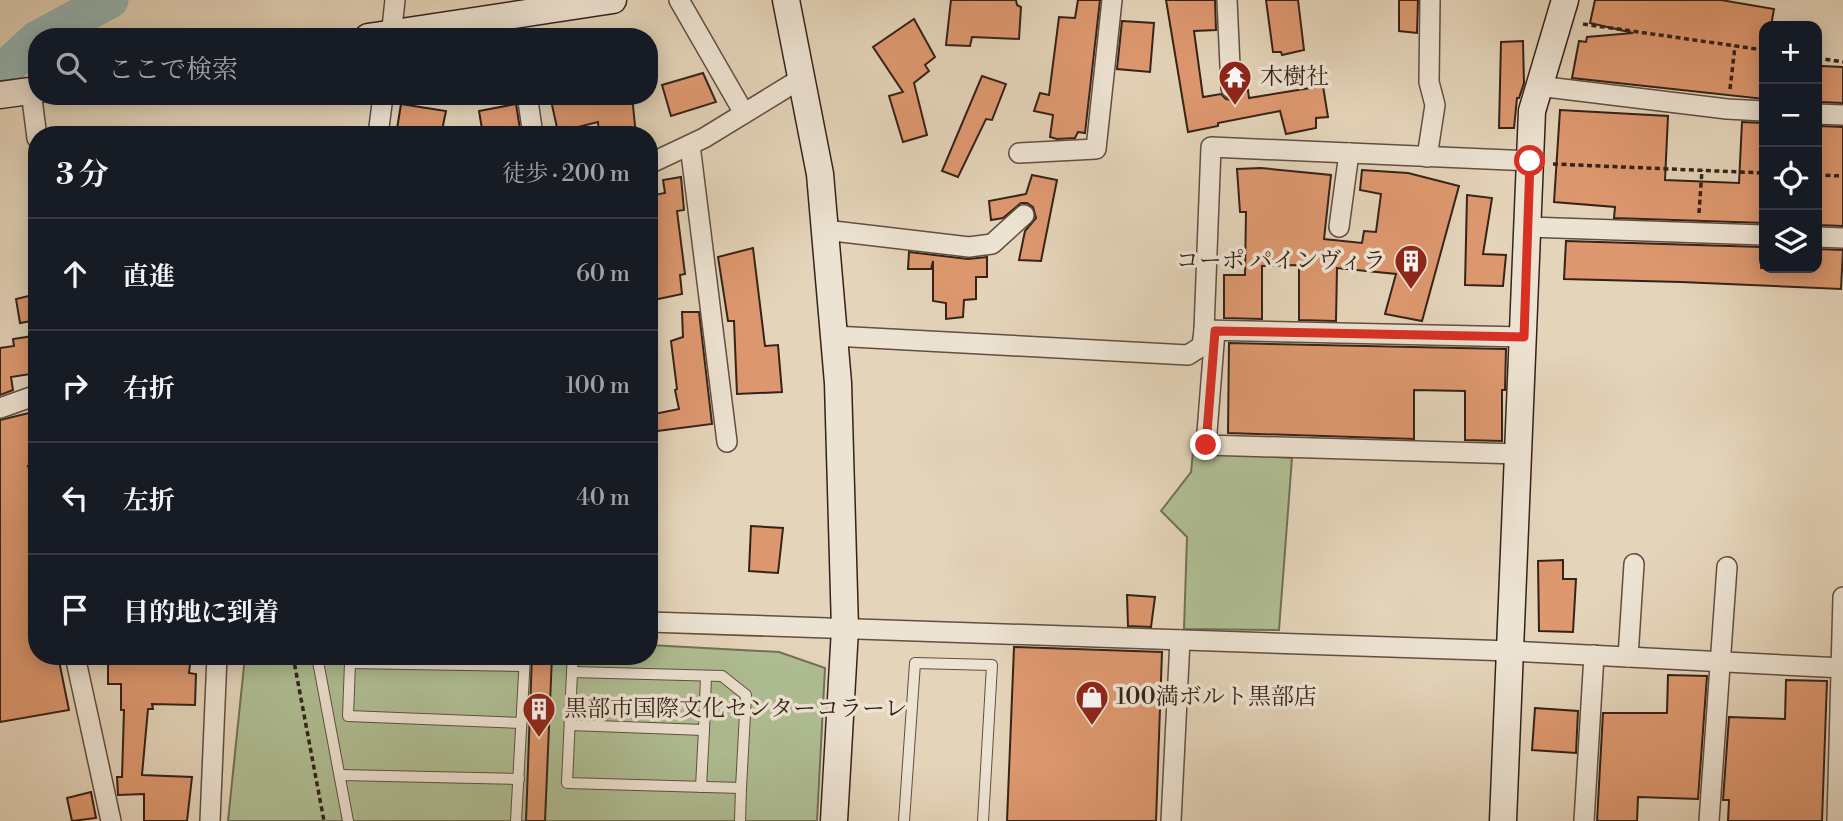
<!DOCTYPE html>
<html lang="ja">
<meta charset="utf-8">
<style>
body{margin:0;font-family:"Libre Bodoni","Noto Serif JP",serif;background:#20242c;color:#f1f3f6}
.controls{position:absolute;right:21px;top:21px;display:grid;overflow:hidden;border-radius:14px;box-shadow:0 4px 18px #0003}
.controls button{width:63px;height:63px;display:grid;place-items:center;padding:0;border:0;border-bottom:2px solid #363941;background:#171b24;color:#f1f3f6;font:35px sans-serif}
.stop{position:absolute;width:21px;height:21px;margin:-16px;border:5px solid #d93025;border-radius:50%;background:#fff}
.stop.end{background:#d93025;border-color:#fff;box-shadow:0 2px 7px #0008}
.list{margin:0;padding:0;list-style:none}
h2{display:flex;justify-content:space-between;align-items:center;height:91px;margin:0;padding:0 28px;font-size:30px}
h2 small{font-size:23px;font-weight:400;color:#9ea1a6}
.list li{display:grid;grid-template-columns:46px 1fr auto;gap:21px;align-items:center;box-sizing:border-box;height:112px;padding:0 28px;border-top:2px solid #363941}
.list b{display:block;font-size:26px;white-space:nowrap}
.list em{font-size:23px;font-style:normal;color:#9ea1a6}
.icon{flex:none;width:38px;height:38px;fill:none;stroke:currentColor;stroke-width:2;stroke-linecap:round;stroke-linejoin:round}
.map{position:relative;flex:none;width:1843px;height:821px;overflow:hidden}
.search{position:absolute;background:#171b24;box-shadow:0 4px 18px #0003;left:28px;top:28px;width:630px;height:77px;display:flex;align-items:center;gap:18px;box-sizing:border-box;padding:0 24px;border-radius:28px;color:#9ea1a6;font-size:26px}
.panel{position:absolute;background:#171b24;box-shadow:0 4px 18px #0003;left:28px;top:126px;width:630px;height:539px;border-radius:28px}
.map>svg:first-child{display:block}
.green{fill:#afbe93;stroke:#727056;stroke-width:2}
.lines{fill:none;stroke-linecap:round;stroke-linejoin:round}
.river{stroke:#96b7b5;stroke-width:37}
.building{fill:#de986f;stroke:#36221a;stroke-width:2}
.lane-casing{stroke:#624e42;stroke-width:12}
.street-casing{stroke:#624e42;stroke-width:22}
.secondary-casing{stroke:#36221a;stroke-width:29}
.path{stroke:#36221a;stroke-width:3.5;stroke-dasharray:5 3.5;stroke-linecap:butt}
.lane{stroke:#ede3d2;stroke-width:10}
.street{stroke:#ede3d2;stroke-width:19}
.secondary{stroke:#ede3d2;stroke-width:26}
.route{stroke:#d93025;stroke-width:9}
.labels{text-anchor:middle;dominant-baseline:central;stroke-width:7;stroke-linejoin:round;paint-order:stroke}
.poi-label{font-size:23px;fill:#36221a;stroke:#ede3d2;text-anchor:start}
</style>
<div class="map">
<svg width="1843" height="821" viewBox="0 0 1843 821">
<rect width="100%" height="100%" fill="#e4d4b9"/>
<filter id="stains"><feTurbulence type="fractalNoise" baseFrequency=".00286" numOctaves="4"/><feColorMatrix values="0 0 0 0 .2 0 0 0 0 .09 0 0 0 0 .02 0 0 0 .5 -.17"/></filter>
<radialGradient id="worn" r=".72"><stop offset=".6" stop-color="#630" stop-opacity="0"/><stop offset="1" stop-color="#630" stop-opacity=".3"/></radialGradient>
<g class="green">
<polygon points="1193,452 1292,458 1279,630 1184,629 1187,537 1161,511 1191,472"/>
<polygon points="649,645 779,652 825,668 817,821 228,821 245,656 649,656"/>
</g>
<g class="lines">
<g class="river">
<polyline points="41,37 110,0"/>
<polyline points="0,84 10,64 37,39"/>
</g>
</g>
<g class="building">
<polygon points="951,0 1016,0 1017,5 1021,7 1019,39 972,37 970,46 946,45"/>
<polygon points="1078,0 1100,0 1085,133 1078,132 1075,138 1057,139 1050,137 1053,115 1034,111 1040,93 1049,95 1059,17 1075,18"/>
<polygon points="1166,0 1215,0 1216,30 1194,31 1203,97 1221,94 1226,99 1232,100 1238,98 1243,91 1248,90 1249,98 1323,86 1328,117 1316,118 1316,128 1286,134 1280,111 1218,123 1218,126 1188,132"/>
<polygon points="1266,0 1298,0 1304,50 1282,55 1281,52 1273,52"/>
<polygon points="1399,0 1418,0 1417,33 1399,31"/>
<polygon points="1595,0 1721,0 1774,9 1771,26 1764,26 1764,99 1572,78 1579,41 1586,42 1587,37 1633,33 1590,23"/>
<polygon points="914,19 935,57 925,65 929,71 914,83 927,135 903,142 889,96 903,92 873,47"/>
<polygon points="1122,21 1154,23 1150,72 1117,69"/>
<polygon points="1523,41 1524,83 1519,98 1517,98 1514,128 1499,128 1501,42"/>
<polygon points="1821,66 1843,67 1843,103 1819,102"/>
<polygon points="703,73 716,102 671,116 662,85"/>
<polygon points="982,76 1006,84 992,120 986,119 958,177 942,171"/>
<polygon points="550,96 593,96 594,99 632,96 636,135 599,135 598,122 558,132"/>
<polygon points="401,104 446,111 441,135 396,135"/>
<polygon points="516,104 521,135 483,135 479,111"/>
<polygon points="1560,110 1668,116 1665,180 1739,183 1742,122 1764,123 1764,223 1614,218 1615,207 1554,202"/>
<polygon points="1819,126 1843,127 1843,226 1817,225"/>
<polygon points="1261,168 1331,175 1324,239 1362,243 1364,231 1376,232 1381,194 1360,190 1362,170 1408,173 1459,186 1422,321 1385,314 1396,274 1337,268 1336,321 1299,320 1299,265 1262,266 1262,319 1224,318 1224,275 1245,275 1246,212 1240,212 1237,169"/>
<polygon points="1032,175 1057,180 1041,261 1019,260 1025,231 1036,218 1033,207 1027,203 1021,203 1003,218 991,220 989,201 1026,194"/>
<polygon points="681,177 684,210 677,211 685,274 680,275 682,294 649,301 649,196 665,193 663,180"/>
<polygon points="1467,195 1492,198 1483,254 1506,255 1503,286 1465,285"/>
<polygon points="1566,241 1762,247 1761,268 1817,268 1817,249 1843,250 1841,289 1681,282 1564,279"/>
<polygon points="753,248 765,346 778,345 782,392 737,394 734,321 728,321 718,257"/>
<polygon points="909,252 968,259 987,257 987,277 976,277 976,299 964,300 963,317 946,319 946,303 933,301 933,261 931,269 908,269"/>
<polygon points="37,294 37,320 20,323 16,299"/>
<polygon points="682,312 699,312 712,424 649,432 649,415 679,409 675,390 677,389 671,341 683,337"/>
<polygon points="33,336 37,373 11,377 13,390 0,395 0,348 14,346 13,339"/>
<polygon points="1229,343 1506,349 1505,390 1502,390 1502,441 1465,440 1465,391 1414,390 1414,439 1228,433"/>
<polygon points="37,411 37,466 28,466 37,496 34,498 37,656 58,656 69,710 0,722 0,420"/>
<polygon points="751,526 783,528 778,573 749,571"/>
<polygon points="1563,560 1563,579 1576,579 1573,632 1539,631 1538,561"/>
<polygon points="1127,595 1155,597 1151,627 1128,626"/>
<polygon points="1014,647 1162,652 1156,821 1007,821"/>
<polygon points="108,656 191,656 189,673 196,674 195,705 152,704 153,709 148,709 142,775 192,777 187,821 144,821 144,794 118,795 117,777 122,777 124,710 121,710 121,684 108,684"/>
<polygon points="532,656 552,656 545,821 526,821"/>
<polygon points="1668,675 1707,676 1698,799 1638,797 1637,821 1597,821 1603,713 1667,713"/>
<polygon points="1786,680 1827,681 1822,821 1728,821 1729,800 1723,800 1729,717 1785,719"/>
<polygon points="1535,708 1578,711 1576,753 1532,750"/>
<polygon points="91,792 96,818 72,821 67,798"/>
</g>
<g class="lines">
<defs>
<g id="lane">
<polyline points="317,656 348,821"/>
<polyline points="350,656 350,663 524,666"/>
<polyline points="350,663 348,716 521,723"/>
<polyline points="572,672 722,676 746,695 741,788 567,783 572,672 573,656"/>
<polyline points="570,725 704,730 706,676"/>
<polyline points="340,775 519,779"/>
<polyline points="701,787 704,730"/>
<polyline points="516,821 525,656"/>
<polyline points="740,821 741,788"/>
<polyline points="904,821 915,663 992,665 983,821"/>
</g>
<g id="street">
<polyline points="679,0 744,113"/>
<polyline points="1227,0 1231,88"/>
<polyline points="391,37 395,0"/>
<polyline points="1538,86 1727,109 1764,111"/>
<polyline points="31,91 37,138"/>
<polyline points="528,101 533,135"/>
<polyline points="1817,114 1843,115"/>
<polyline points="378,135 383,96"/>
<polyline points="690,145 727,442"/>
<polyline points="1019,153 1096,149 1112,0"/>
<polyline points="1427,157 1435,105 1429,82 1430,0"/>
<polyline points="649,164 704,138 802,78"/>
<polyline points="1339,227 1349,153"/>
<polyline points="1528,227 1764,235"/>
<polyline points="825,230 969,247 992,244 1024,215"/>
<polyline points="1817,237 1843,238"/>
<polyline points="1204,330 1524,337"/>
<polyline points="1215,331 1206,445 1519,454"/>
<polyline points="834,336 1188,355 1202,346 1204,330 1211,147 1530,161"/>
<polyline points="0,408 37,395"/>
<polyline points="649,622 1511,651 1843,668"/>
<polyline points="75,656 111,821"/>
<polyline points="1628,657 1634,564"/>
<polyline points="210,821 217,656"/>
<polyline points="1171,821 1180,640"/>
<polyline points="1584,821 1594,655"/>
<polyline points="1709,821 1727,567"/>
<polyline points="1837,821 1843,597"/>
</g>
<g id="secondary">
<polyline points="786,0 820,174 838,383 845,629 834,821"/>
<polyline points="368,37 613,0"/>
<polyline points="0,95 37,90"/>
<polyline points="1503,821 1532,111 1565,0"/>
</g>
</defs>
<use href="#lane" class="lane-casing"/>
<use href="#street" class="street-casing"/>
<use href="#secondary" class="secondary-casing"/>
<g class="path">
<polyline points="1583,24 1764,50"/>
<polyline points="1817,58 1843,62"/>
<polyline points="1730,89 1735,46"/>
<polyline points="1553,164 1764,173"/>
<polyline points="1817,175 1843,176"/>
<polyline points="1699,213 1702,170"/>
<polyline points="293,656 324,821"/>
</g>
<use href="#lane" class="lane"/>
<use href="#street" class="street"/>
<use href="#secondary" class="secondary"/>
</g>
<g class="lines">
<polyline class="route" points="1206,445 1215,331 1524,337 1530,161"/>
</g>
<defs>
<symbol id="temple-pin" viewBox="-11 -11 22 30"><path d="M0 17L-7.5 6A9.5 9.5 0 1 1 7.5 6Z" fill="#8f2418" stroke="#ede3d2"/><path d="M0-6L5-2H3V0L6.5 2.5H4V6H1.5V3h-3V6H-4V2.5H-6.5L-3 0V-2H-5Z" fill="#fff"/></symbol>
<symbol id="building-pin" viewBox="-11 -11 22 30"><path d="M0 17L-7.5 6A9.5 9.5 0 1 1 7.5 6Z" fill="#8f2418" stroke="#ede3d2"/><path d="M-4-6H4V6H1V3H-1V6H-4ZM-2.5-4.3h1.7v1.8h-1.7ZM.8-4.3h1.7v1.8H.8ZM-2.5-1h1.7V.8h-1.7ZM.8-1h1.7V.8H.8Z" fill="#fff"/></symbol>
<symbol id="shop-pin" viewBox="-11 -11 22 30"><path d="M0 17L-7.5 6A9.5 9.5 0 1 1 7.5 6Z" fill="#8f2418" stroke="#ede3d2"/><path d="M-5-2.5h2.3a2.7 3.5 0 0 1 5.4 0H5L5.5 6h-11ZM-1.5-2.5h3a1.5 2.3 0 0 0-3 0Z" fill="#fff"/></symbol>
</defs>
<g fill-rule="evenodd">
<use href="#temple-pin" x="1216" y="58" width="38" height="52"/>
<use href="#building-pin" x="1392" y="242" width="38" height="52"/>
<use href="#shop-pin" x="1073" y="678" width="38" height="52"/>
<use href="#building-pin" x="520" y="690" width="38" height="52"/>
</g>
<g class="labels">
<g class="poi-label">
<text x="1260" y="77">木樹社</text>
<text x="1386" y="261" text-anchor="end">コーポ パインヴィラ</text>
<text x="1116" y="697">100満ボルト黒部店</text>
<text x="564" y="709">黒部市国際文化センターコラーレ</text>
</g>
</g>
<rect width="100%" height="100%" filter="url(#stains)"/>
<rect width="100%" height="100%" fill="url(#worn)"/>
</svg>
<div class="controls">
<button>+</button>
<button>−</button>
<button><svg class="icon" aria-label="locate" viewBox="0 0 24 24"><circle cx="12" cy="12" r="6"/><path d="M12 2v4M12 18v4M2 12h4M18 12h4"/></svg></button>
<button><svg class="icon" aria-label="layers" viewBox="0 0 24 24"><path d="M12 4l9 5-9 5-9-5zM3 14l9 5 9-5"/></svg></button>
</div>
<div class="stop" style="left:1530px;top:161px"></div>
<div class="stop end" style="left:1206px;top:445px"></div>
<div class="search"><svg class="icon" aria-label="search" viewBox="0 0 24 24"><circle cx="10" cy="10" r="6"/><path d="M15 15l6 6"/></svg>ここで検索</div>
<section class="panel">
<h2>3 分<small>徒歩 · 200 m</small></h2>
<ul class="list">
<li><svg class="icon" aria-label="ahead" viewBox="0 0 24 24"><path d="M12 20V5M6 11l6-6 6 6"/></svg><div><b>直進</b></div><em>60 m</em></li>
<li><svg class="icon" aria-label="right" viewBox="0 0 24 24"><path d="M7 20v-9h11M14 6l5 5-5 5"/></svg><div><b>右折</b></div><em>100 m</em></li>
<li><svg class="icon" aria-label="left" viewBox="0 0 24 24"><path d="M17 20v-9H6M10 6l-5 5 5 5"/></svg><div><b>左折</b></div><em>40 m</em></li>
<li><svg class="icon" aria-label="arrive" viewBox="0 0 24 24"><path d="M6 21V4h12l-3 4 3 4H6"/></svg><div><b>目的地に到着</b></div></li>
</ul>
</section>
</div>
